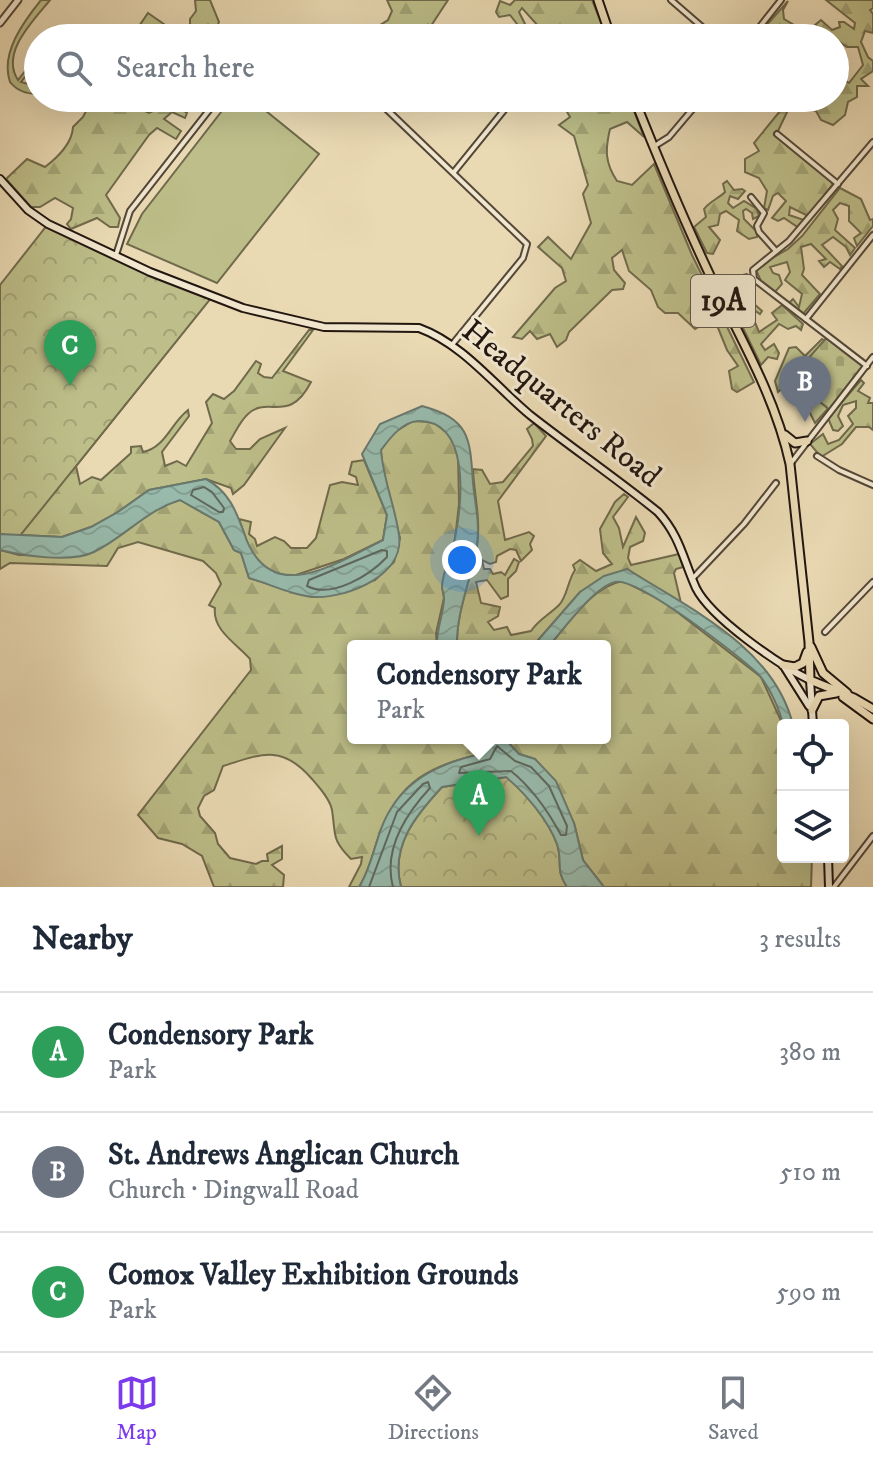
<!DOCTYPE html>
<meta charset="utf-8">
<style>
body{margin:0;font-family:"IM FELL DW Pica",serif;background:#f6f6f7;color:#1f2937}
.controls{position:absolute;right:24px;bottom:24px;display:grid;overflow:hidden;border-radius:8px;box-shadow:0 8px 32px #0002}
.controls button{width:72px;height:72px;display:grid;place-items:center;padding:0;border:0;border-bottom:2px solid #e0e1e3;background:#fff;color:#1f2937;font:40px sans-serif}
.you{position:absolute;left:462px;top:560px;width:28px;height:28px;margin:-20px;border:6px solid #fff;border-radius:50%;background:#1a73e8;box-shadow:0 0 0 12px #1a73e833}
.badge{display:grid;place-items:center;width:52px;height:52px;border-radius:50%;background:#7c3aed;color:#fff;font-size:26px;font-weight:700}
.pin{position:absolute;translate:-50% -66px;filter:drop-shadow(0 2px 4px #0008)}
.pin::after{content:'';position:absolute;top:42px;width:28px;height:24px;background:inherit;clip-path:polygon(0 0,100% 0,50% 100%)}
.popup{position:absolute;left:347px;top:640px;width:264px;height:104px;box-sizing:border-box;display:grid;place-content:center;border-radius:8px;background:#fff;filter:drop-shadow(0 2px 6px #0005);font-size:26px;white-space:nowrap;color:#747a83}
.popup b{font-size:30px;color:#1f2937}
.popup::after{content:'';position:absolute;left:50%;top:100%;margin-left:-16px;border:16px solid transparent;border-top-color:#fff}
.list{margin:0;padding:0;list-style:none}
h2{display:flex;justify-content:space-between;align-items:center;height:104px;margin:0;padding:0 32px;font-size:34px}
h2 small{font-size:26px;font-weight:400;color:#747a83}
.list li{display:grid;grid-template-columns:52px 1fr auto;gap:24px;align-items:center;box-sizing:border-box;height:120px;padding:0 32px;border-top:2px solid #e0e1e3}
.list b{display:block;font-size:30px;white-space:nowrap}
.list p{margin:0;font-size:26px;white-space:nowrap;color:#747a83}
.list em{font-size:26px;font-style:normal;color:#747a83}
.icon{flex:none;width:44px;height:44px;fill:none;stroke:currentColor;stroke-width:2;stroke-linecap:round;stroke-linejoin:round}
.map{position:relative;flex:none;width:873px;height:887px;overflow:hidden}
.search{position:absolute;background:#fff;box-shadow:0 8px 32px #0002;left:24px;right:24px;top:24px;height:88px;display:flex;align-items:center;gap:20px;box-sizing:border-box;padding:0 28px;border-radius:44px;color:#747a83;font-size:30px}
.sheet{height:464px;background:#fff}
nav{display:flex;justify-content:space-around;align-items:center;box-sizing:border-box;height:112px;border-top:2px solid #e0e1e3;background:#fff;font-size:22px;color:#747a83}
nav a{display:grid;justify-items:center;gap:4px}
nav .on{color:#7c3aed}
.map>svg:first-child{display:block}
.forest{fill:url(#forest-firs);stroke:#706a4c;stroke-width:2}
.cemetery{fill:url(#cemetery-stones);stroke:#706a4c;stroke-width:2}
.park{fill:url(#park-crowns);stroke:#706a4c;stroke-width:2}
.pitch{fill:#bdbe89;stroke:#706a4c;stroke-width:2}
.water{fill:url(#water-waves);stroke:#69796e;stroke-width:2}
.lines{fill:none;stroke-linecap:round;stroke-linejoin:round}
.shore{stroke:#5d685e;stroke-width:2}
.minor-casing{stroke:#544739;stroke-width:8}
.tertiary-casing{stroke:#544739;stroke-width:9}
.secondary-casing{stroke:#221610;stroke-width:10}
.primary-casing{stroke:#221610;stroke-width:11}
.minor{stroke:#f1e7ce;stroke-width:4}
.tertiary{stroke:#f1e7ce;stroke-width:5}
.secondary{stroke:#f1e7ce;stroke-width:6}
.primary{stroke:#eadab4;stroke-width:7}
.labels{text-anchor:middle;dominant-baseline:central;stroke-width:6;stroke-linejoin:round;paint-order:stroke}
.shield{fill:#f1e7ce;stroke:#605549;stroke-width:2}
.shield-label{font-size:30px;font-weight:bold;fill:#221610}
.street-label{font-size:32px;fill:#221610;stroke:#f1e7ce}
</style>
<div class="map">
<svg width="873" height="887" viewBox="0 0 873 887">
<defs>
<pattern id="forest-firs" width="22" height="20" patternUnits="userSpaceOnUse" patternTransform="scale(2)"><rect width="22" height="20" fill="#bdbe89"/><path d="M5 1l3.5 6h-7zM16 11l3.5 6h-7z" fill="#a2a375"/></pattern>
<pattern id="cemetery-stones" width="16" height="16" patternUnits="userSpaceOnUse" patternTransform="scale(2)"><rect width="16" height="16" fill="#bdbe89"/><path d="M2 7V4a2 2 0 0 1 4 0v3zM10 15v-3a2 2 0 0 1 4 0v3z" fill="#a2a375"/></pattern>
<pattern id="park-crowns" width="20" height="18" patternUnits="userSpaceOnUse" patternTransform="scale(2)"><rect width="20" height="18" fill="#bdbe89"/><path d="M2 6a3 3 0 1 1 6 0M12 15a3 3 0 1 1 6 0" fill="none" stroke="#a2a375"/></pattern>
<pattern id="water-waves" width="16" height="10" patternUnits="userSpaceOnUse" patternTransform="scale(2)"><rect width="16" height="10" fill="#98bbad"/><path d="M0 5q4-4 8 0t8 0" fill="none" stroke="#83a094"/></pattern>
</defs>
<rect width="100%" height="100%" fill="#eadab4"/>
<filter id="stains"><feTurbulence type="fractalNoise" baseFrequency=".0025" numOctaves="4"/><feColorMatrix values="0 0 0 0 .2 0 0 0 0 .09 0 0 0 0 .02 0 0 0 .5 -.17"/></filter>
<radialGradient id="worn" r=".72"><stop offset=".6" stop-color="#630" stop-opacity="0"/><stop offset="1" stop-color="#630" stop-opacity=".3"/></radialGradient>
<g class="forest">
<path d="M195,0h15l9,22c-5,14 -16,16 -29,16v-19l6,-8z"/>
<polygon points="387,0 448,0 423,38 372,38 372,30 388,20 392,11"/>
<polygon points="515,0 592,0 607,38 549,38 522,8 519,12 528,30 525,34 510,15 499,17 496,12 500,1 510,5"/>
<polygon points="826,0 873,0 873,8 870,10 873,14 873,33 865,31 861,42 868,57 873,61 873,71 861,79 868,86 857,86 857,97 848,102 845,115 833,125 821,120 816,111 809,109 802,103 794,108 787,98 835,98 835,74 849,83 863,65 858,47 847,47 815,25 821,20 832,30 840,27 839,22 844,22 854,29 855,23"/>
<polygon points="788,1 783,10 784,19 794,25 801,36 808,28 810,34 807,38 755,38"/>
<path d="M93,98h22l34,15 21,-10 17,10 -2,5 -13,-6 -8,7 17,12 -5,8 -19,-11 -8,7 -43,60 14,23 -2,9h-8l-13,-9 -26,11 -4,-5 4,-5 2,-11 -18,-10 -15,9h-9l-25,-28 21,-20 18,8c13,-10 27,-23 28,-40l10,-10z"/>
<path d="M559,98h70l15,39 -17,-15 -17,7c-5,21 -5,34 7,52l15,4 22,-21 38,91 62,127 -17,10 -5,-3 -3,-18 9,-5 -11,-16 -13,-32 -19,11 -17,-16h-13l-7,-6 -7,-17 -22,-19 -7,-21 -10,8 2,12 11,13 -2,6 -11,1 -43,42 -3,8 -9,7 -7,-13 -13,5 -7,-8 -8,8 -9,-2 42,-49 11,-7 -4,-13 -24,-21 10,-10 23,22 20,-36 -8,-29 5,-9 -14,-49 -15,-11 11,-8z"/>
<path d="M785,105l4,3 -12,25c15,21 40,30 56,51l-25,32 -18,-9 -1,8 15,5 -5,8 -15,-10 -6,3 -6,-3 14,-17 -8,-8 -5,3 -5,14 -4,-2 3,-17 -8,-13 -14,-6v-13l14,-8 -5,-8z"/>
<path d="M727,181l7,9 8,-1 3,2 -7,8 -8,-3 -2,7 5,5 11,-7 13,8 2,7 -6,3 -1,-6 -6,-4 -3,2 1,8 13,13v5l-8,2 -12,-8 2,-11 -13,-9 -6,3 -2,11 -9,2 11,13 -7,14 -6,-1 -13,-26 12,-10 -2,-8c6,-8 14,-10 21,-17l-2,-8z"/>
<polygon points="840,188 861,199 870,220 873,219 873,226 857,246 854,238 861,233 849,221 849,206 840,203 833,210 838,219 835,230 855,248 850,255 846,247 833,237 822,245 842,266 840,269 830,262 824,267 819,261 826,259 811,244 801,247 804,269 802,275 820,294 803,314 789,303 793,299 799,307 802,294 785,280 790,272 787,262 770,267 773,273 779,275 782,284 775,292 762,283 755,268 788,249 802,236"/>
<polygon points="747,274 754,284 754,291 747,285 743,289 748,306 753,303 762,311 760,314 754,310 751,313 759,332 777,320 772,313 782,305 803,324 801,330 796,326 788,329 779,324 761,344 765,350 774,344 779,353 777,359 768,357 761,365 724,289 739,276"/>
<path d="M205,305l-129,161 4,18 12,-7 9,3 30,-27v-6l10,-1 2,6c22,-4 28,-29 45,-42l1,6 -27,36 3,14 12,-5 9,5 26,-43 -6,-21 7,-8 11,5 10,-8 22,-30 5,3 -3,9 6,4 8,1 37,-48h4l-30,41 28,11c-22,43 -43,13 -63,32 -8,7 -13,19 -18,27l6,8h14l10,-10 25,-11 -41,57 -11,9 -2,-6 -25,-9 -57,11 -31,22 -27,15 -29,10 -62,-3v-147z"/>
<polygon points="822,339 837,348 834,402 815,423 806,405 793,400 800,389 793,380 778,392 775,381 789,348 796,347 805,356"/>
<polygon points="861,380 864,383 858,391 870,398 868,403 873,403 873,430 869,427 856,427 842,444 821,457 810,444 823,434 828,444 839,440 853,424 848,416 856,408 856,401 843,405 838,416 843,426 838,431 833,430 828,418"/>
<path d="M413,421l20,1 17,13 8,16 1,53 -4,35 -13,47 2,12 -8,35 1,13h-84v92h133v15c-54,11 -88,28 -107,82 -6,17 -10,37 -20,52h-10l12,-23 1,-7 -11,2c-20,-20 -15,-24 -19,-49 -2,-11 -13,-23 -20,-31 -30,-35 -51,-25 -89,-13l-9,24 -10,6 -6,12 2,8 15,17 3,11 12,14 26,6 6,-3h6l-1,-7 15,-8v13l-10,6 12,10 -1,12h-69l-12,-31 -20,-12 -24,-6 -20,-23 113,-145 -1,-11c-13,-15 -38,-29 -35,-51l-6,-3 12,-21 -5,-11 -13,-12 -65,-19 -20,6 -11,18 -97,-3 -10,6v-19l19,5 55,1 48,-22 36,-27 22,-7 39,22 15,28 7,3 8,25 63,19 14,-1 49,-16 19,-18 6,-24 -18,-69 -1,-19 12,-17z"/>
<path d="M534,423l12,13 -48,65 7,39 24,-8 5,4 -4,8 2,6 -11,11 -5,-11 -6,-1 -13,7 -1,6 -6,2 -8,-4 2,9h6l3,5 8,-2 4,3 9,-16 5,3 -3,9 -8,8v17l-7,3 -14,-19 -11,2 5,21 19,4 -2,9 -10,6 6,8 13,-3 4,8 20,-4c8,-12 18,-16 28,-26 8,-8 9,-25 16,-35l-2,-5 7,-5 16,11 16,-7 -9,-11 -3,-24 15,-27 9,-8 4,3 -15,20 6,11 4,19 13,-30 9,16 -2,8 -13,6 -2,11 3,7 48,-11 4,13 -7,2 -2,4 7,30 -54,-34 -47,23 -47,54h-76c-1,-35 14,-66 20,-100 4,-27 -3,-51 -4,-77l9,1 8,14 13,-2 30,-36 -1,-7 -5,-10z"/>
<polygon points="364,460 387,515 383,540 344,559 290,577 269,572 251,553 239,519 251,522 249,534 255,539 257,546 275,537 284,541 291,548 307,548 316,538 330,485 342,482 358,485 356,477 349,474 352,462"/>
<path d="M623,581l40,20 98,76 22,48v132h29l-1,30h-207l-21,-27 -9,-37 -39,-64 -16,-5 -15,-16h101v-92h-56c19,-22 43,-60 74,-65z"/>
</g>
<polygon class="cemetery" points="828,336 867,366 831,411 791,378"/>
<g class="park">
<polygon points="48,224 212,297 19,537 0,534 0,285"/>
<path d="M507,777c19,17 41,42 50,67 6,18 -2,26 10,43h-166c-11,-41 15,-72 41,-100z"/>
</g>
<g class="pitch">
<path d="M41,0h9c-17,21 -50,53 -32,80l12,-15 3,2 -12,15 17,5v7c-11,0 -21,-3 -28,-12 -10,-29 14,-61 31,-82z"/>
<polygon points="148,13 184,38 131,38"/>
<polygon points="232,98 250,98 319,154 217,283 127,244 142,214"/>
</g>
<g class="water">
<path d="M422,406c48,13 48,32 51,77 2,21 7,39 4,61 -5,34 -21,67 -20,102h-20c-1,-17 7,-32 7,-48 0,-7 -2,-6 -2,-12 1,-16 10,-32 13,-48 7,-35 16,-118 -37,-117 -16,1 -28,17 -37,29 2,29 14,56 18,85 6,40 -51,63 -84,62 -21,-1 -45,-13 -66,-19l-8,-25 -7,-3 -15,-28 -39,-22c-35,11 -54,36 -86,52 -23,11 -70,4 -94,-2v-16l62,3 29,-10 27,-15 31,-22 57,-11c22,12 30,31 38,54 25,75 89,32 139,7l4,-25 -25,-61 18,-30z"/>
<path d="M627,569c63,40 147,78 166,156h-10c-3,-15 -14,-39 -24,-50 -18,-18 -122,-99 -144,-93 -22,6 -51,47 -66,64h-16l47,-54 24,-16z"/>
<path d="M486,738h18l15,16 16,5 21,22 18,42 9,37 21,27h-37c-12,-17 -4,-25 -10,-43 -9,-24 -31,-50 -51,-67l-64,10c-26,28 -52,59 -41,100h-42c11,-17 15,-39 22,-58 18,-48 57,-66 104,-76z"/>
</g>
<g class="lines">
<g class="shore">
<polygon points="204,487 212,492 224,508 223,512 219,512 191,495 193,490"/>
<path d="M382,550l5,1v6c-17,18 -55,42 -80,29l2,-6z"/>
<path d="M497,746l18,15 16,6 18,19 18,40 -1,9h-5c-13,-24 -29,-47 -50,-64l-52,2 2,-6 29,-8z"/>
<path d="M369,887l28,-75 26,-28 5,-2 2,6c-25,27 -47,62 -37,99"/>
</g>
<defs>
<g id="minor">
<polyline points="671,0 715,38"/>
<polyline points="751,38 781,0"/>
<polyline points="377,100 527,244 523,258 451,346"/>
<polyline points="777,134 838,184"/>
<polyline points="653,147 669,137 702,98"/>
<polyline points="454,172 514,98"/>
<polyline points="751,197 764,213 757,226 759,232 776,251"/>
<polyline points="116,255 130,211 217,100"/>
<polyline points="806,319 873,235"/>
<polyline points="867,366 754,279 753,270 789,241 873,142"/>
<polyline points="817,456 839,470 873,485"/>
<polyline points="791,463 873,357"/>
<polyline points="693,578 744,524 776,483"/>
<polyline points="825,632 873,582"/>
<polyline points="834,887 873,836"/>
</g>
<polyline id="tertiary" points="0,23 18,0"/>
<g id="secondary">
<path d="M0,179l28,31 20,14 102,48 93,36 81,19 95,1c44,16 76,58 111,87 42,33 86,63 128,97 22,24 25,47 38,76 15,30 83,77 114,92l3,45"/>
<polyline points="785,668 809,706"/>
<polyline points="828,857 829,887"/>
</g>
<g id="primary">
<polyline points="598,0 611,38"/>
<path d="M634,98c25,63 51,125 80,186 29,58 62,116 76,180l19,178 1,38 44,18 19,11"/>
<polyline points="785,435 795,443 807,441"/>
<polyline points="811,647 823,673 847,693"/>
<polyline points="783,665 795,667 803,663 807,652"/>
<polyline points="843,697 873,719"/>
<polyline points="812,710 819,696 836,693"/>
</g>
</defs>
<use href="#minor" class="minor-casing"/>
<use href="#tertiary" class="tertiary-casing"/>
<use href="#secondary" class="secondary-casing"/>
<use href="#primary" class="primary-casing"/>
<use href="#minor" class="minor"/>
<use href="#tertiary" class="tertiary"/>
<use href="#secondary" class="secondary"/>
<use href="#primary" class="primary"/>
</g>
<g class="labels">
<rect class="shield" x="691" y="275" width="64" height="52" rx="6"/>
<g class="shield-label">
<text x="723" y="301">19A</text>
</g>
<g class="street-label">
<text transform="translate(561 404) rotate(39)">Headquarters Road</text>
</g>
</g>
<rect width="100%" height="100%" filter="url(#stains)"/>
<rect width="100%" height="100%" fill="url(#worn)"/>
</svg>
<div class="controls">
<button><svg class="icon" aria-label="locate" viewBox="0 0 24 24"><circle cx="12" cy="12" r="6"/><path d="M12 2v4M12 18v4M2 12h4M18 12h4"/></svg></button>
<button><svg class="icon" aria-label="layers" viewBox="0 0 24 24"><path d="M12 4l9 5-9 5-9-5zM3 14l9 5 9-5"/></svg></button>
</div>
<div class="you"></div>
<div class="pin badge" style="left:479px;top:836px;background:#2e9e5b">A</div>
<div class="popup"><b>Condensory Park</b>Park</div>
<div class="pin badge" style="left:805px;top:422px;background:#6b7280">B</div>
<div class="pin badge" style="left:70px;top:386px;background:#2e9e5b">C</div>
<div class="search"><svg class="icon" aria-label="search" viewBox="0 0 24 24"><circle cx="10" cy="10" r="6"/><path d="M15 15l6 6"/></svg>Search here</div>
</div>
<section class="sheet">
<h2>Nearby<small>3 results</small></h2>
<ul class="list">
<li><span class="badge" style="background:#2e9e5b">A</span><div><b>Condensory Park</b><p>Park</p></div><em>380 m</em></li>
<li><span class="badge" style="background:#6b7280">B</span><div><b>St. Andrews Anglican Church</b><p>Church · Dingwall Road</p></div><em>510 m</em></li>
<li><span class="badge" style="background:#2e9e5b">C</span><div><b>Comox Valley Exhibition Grounds</b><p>Park</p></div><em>590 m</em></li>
</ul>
</section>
<nav>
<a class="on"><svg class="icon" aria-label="map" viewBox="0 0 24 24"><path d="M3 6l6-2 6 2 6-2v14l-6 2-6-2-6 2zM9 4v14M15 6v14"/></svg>Map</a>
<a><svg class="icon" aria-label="directions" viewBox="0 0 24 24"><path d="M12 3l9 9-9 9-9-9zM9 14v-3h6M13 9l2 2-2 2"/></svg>Directions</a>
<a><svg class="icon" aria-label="saved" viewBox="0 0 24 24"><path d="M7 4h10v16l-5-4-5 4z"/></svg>Saved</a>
</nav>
